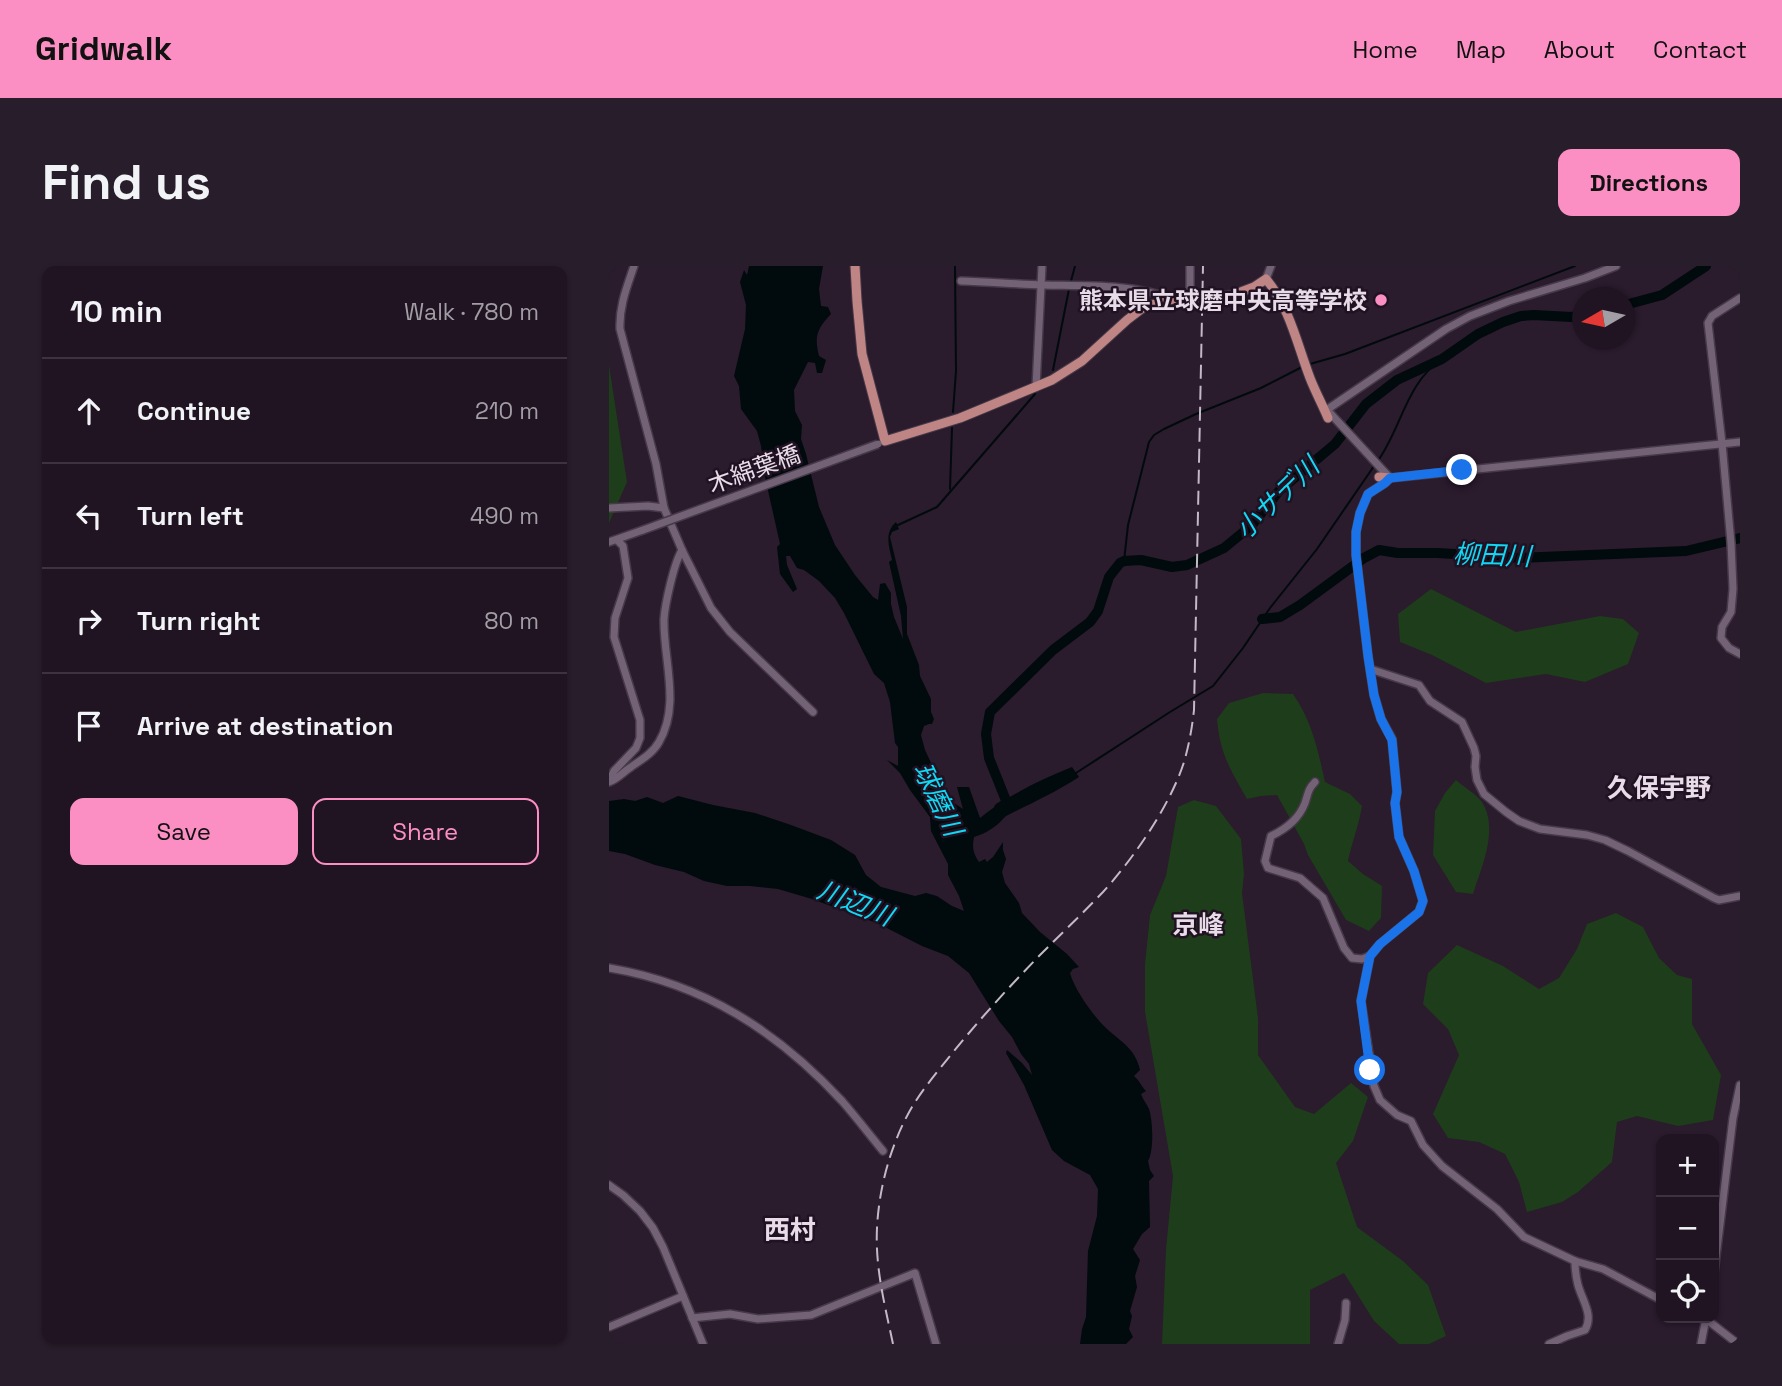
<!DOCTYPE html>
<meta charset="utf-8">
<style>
body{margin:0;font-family:"Space Grotesk","Noto Sans JP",sans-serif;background:#281d2a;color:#f1f3f6}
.controls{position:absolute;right:21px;bottom:21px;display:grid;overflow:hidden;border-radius:14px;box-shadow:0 2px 5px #0004}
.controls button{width:63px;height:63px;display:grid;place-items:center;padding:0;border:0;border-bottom:2px solid #3d3340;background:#201422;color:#f1f3f6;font:35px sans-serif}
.compass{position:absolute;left:963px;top:21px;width:63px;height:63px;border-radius:50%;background:#201422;box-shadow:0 2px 5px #0004;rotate:261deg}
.stop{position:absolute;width:21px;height:21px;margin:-16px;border:5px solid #1a73e8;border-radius:50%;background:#fff}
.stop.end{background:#1a73e8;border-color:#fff;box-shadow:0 2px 7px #0008}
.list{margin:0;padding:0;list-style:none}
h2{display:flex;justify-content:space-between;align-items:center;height:91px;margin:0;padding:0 28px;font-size:30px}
h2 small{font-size:23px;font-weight:400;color:#a29ea5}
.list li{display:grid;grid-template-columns:46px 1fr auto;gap:21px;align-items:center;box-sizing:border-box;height:105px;padding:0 28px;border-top:2px solid #3d3340}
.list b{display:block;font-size:26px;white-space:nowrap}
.list em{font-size:23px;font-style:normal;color:#a29ea5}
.actions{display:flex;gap:14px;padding:21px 28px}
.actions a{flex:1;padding:16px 0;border:2px solid #fb8fc3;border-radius:14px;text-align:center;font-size:24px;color:#fb8fc3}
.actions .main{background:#fb8fc3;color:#111}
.icon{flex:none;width:38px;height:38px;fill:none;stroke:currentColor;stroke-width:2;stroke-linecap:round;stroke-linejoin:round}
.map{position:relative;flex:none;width:1131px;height:1078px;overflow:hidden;border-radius:14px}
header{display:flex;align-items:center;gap:42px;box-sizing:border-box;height:98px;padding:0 35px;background:#fb8fc3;color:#111}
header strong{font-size:33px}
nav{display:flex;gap:38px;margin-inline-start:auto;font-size:24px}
.intro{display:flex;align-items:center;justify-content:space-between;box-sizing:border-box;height:168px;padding:0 42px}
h1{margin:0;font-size:49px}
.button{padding:18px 32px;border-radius:14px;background:#fb8fc3;color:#111;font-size:24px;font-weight:700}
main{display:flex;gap:42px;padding:0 42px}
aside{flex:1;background:#201422;border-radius:14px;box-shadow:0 2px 5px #0004}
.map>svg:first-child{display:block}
.green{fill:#1e3d1a}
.water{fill:#010a0d}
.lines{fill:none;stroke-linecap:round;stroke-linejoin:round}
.stream{stroke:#010a0d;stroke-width:2}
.river{stroke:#010a0d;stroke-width:10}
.minor-casing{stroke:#463948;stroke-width:10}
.major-casing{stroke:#463948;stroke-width:11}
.minor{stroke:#736176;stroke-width:7}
.major{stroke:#bf8484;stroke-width:9}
.rail{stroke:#c4b9c6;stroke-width:2;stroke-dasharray:14 7;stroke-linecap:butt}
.minor-bridge-casing{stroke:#463948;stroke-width:10;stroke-linecap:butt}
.minor-bridge{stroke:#736176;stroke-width:7}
.route{stroke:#1a73e8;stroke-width:9}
.poi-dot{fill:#fb8fc3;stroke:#211223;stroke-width:2.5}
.labels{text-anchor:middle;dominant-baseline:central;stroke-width:5;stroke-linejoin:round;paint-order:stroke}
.poi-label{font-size:24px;font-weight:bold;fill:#e7dce8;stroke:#211223;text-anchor:end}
.street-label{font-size:24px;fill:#e7dce8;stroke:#211223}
.water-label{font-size:26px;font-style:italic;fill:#0fd9f5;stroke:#211223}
.neighbourhood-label{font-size:26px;font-weight:bold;fill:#e7dce8;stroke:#211223}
</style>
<header>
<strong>Gridwalk</strong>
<nav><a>Home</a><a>Map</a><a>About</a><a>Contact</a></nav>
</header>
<div class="intro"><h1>Find us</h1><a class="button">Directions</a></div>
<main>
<aside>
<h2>10 min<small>Walk · 780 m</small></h2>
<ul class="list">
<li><svg class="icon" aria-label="ahead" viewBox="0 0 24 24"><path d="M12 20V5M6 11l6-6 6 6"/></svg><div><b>Continue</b></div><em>210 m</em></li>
<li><svg class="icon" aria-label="left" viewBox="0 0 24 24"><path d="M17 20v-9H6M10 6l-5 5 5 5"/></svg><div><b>Turn left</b></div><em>490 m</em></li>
<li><svg class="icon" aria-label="right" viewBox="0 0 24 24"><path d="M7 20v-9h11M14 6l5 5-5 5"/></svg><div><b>Turn right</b></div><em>80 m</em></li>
<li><svg class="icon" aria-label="arrive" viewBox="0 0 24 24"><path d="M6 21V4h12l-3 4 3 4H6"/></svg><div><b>Arrive at destination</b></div></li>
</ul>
<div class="actions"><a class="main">Save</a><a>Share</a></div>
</aside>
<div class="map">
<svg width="1131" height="1078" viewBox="0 0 1131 1078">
<rect width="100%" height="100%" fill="#2a1b2d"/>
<g class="green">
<polygon points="0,99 18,216 0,257"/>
<polygon points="822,323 907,366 991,350 1014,353 1030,367 1019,398 976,416 937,408 877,417 823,389 791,376 789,348"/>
<path d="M654,427l30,1c19,27 25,56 32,88l25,12 12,12c-3,19 -10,36 -14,55l15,13 19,12 -1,32 -12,13 -23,-11 -38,-65 -4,-11 -27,-49 -16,1 -14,3c-17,-30 -27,-45 -30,-80l12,-16z"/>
<path d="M847,514c8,7 20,14 26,22 17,27 0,64 -9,92l-17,-2 -23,-37 2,-44 10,-18z"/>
<polygon points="585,534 607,540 632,573 635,608 633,627 649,752 649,789 686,841 705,848 742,817 759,831 744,875 727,897 748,961 794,995 819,1019 837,1070 820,1078 790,1078 765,1055 735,1007 701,1024 701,1078 553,1078 557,983 564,910 536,746 536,698 541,649 557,610 569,541"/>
<polygon points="1007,647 1034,661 1050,692 1068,709 1083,713 1083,758 1112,809 1104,854 1069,860 1028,850 1008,856 1003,896 969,926 953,936 918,946 910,916 896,888 870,876 839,872 824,848 850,789 839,763 814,738 819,707 848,679 894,700 930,723 950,712 968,683 978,658"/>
</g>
<path class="water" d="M140,0h74l-4,23 2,17 7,1 3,7c-14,15 -17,22 -12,42l7,4 -4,13h-5l-2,-10 -7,-1 -14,28 1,21 7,14 -1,14 5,15 13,53 16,38 20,30 18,22 5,3 2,-16 5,-1 6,10v11l3,13 9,22 -2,-23 -12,-54 3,-2c-3,-14 -8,-27 4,-38l3,7 -7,3 -2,5 17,70v27l12,31 1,11 11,23v13l3,7 -2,5h-3l-5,2 -3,9 4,15 14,30 15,23 9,6 -6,-22h12l11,31c27,-22 59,-38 92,-51l7,10c-23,15 -49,27 -73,39 -2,2 -6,6 -8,8 -8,6 -14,10 -24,13 -2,10 -1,16 5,25l6,-3 2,3 6,-5 10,-15v8l3,9 -4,13 3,11 14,20 3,10 18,19 27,22 12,13 -6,2 -3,4c4,16 24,44 36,55 16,15 29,20 34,42l-6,6c6,5 7,10 12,15l-5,3c2,6 6,10 8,15 4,12 5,42 -1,52l2,9 4,6 -5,5 1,46 -8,7 -9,15 7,11 -5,16 2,11 -7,24 2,5 -3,13 4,8 -7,7h-46l2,-15 4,-12 2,-66 9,-35 1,-27 -8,-14 -26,-14 -12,-11 -28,-65 -18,-32 1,-3 15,13 10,12 -3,-11 -8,-10 -9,-17 -13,-16 -30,-48 -21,-17 -26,-10 -43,-22 -67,-25 -34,-10 -28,-3h-23l-23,-5 -20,-9 -29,-7 -30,-11 -16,-3v-50l15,-2 11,2 12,-4 16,6 15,-7 35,9 42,8 36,12 40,15 24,15 11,20 15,12 34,9 11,-3 11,3 15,10 12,5 -5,-15 -11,-21v-11l-17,-33 -1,-14 -20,-27 -10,-17 -13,-13 11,6v-19l-3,-4 -5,-41 -6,-19 -10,-9 -30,-61 -9,-15 -16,-17 -15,-11 -7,-2 -7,-12h-4l1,9 10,24 -4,3 -13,-18 -3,-27 3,-3 -15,-67 -4,-31 -4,-15 -16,-22 -2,-23 -5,-10 11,-47 1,-24 -6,-23 4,-12 3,5z"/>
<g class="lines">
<g class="stream">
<polyline points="462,15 466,0"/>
<polyline points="701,98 736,88 966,0"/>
<polyline points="444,104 460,23"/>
<polyline points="344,146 347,105 346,0"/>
<path d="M768,196c25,-34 28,-78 65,-103"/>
<polyline points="341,223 343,162"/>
<polyline points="289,259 328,241 426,128"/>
<polyline points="515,295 519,259 537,188 540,176 545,169 555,163 587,148 652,122 693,101"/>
<polyline points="467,507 561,446 604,420 634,382 661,342 708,283 765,200"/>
</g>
<g class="river">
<polyline points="1016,39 1053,29 1097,0"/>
<polyline points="653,353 671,351 691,339 755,292 770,284 789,287 829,287 911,292 1077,285 1131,272"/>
<polyline points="390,542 398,537 380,492 377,468 381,446 444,384 481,356 489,345 500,311 511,297 515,295 532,294 563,301 578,299 615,282 643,259 670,225 726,178 757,138 788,114 833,93 869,68 894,56 912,50 925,49 962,51 974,49"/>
</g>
<defs>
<g id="minor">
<path d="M25,0c-7,21 -15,40 -14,63l36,135 8,44 18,42 29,58 19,24 83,80"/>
<polyline points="657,13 662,0"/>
<path d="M352,15c27,1 55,3 82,4 44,1 88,-1 130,14"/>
<polyline points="581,32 581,0"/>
<polyline points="1131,32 1103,50 1099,57 1113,177 1122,277 1124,323 1122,346 1113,361 1112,372 1120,382 1131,388"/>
<polyline points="427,121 433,0"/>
<polyline points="781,212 720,146 716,145 837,63 861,50 900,35 976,12 1007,0"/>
<polyline points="0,242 39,240 55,242"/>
<polyline points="0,276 34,264"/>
<polyline points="761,403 810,419 821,435 853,456 865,482 867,490 866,501 868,514 875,528 897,546 910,555 931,563 978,569 996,574 1019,585 1105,632 1110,634 1131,630"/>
<polyline points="0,515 5,505 27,482 31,472 31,454 5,371 6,352 19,312 14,280 8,274"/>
<path d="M0,516c9,-3 14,-10 22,-15 10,-7 22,-14 28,-25 22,-37 4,-83 5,-123 1,-15 10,-56 18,-69"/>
<path d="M706,516c-7,7 -7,12 -10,21 -6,16 -19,26 -34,33l-6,25 3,7 32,10 23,20 21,50 8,10 10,1 8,-3"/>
<path d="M0,702c95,16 168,63 233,133 14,16 27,33 41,50"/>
<polyline points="0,919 14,929 31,945 44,962 54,981 94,1078"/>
<polyline points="1105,1007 1124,852 1131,819"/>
<polyline points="1052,1034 994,1003 966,995 915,971 888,943 833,900 814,879 802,855 788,849 771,834 765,820 752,735 761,690 771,678 810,646 814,635 805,605 790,571 786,537 788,526 783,473 772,453 765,429 759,390 747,289 747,266 751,247 759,228 776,217 781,212 1131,176"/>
<polyline points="83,1052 121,1048 149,1053 202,1049 306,1007 327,1078"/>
<polyline points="1097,1053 1129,1078"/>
<polyline points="0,1061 74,1030"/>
<polyline points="729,1078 736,1054 737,1037"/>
<path d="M940,1078l18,-8 18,-6c9,-15 -3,-30 -7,-45 -2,-8 -3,-16 -3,-24"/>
<polyline points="1092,1078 1097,1052"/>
</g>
<g id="major">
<path d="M246,0l2,35 5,53 23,87 75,-23 92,-38 30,-19 45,-41 17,-13 30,-8 59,-4 21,-8 12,-8c24,29 31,65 44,99 5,13 12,26 18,40"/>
<polyline points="770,211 781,212"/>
</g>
</defs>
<use href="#minor" class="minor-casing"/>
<use href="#major" class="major-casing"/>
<use href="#minor" class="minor"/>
<use href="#major" class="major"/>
<path class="rail" d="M284,1078c-8,-38 -18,-76 -16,-116 2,-41 14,-85 35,-121 11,-18 25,-35 38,-51 28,-35 58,-68 89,-100 21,-21 43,-42 64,-64 30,-33 67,-86 81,-130 5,-17 8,-34 10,-52l9,-444"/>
<defs>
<polyline id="minor-bridge" points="34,264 269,178"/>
</defs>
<use href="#minor-bridge" class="minor-bridge-casing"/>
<use href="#minor-bridge" class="minor-bridge"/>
</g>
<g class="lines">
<polyline class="route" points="761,804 752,735 761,690 771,678 810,646 814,635 805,605 790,571 786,537 788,526 783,474 772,453 765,429 759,390 747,289 747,266 751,247 759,228 776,217 781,212 853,204"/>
</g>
<circle class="poi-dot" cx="772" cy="34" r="7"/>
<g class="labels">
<g class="poi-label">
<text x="758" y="34">熊本県立球磨中央高等学校</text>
</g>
<g class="street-label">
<text transform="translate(145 203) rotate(-20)">木綿葉橋</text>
</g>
<g class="water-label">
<text transform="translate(668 232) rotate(-44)">小サデ川</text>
<text transform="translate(883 289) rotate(2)">柳田川</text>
<text transform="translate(329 533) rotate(64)">球磨川</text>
<text transform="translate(246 637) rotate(22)">川辺川</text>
</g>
<g class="neighbourhood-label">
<text x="1050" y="522">久保宇野</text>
<text x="589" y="659">京峰</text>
<text x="181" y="964">西村</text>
</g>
</g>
</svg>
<div class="controls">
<button>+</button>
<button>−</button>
<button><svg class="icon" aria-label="locate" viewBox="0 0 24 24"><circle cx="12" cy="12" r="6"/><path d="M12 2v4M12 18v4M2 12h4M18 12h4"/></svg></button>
</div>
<svg class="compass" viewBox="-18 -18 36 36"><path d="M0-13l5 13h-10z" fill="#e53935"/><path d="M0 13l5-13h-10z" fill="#a29ea5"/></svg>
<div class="stop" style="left:761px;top:804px"></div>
<div class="stop end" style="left:853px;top:204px"></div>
</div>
</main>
